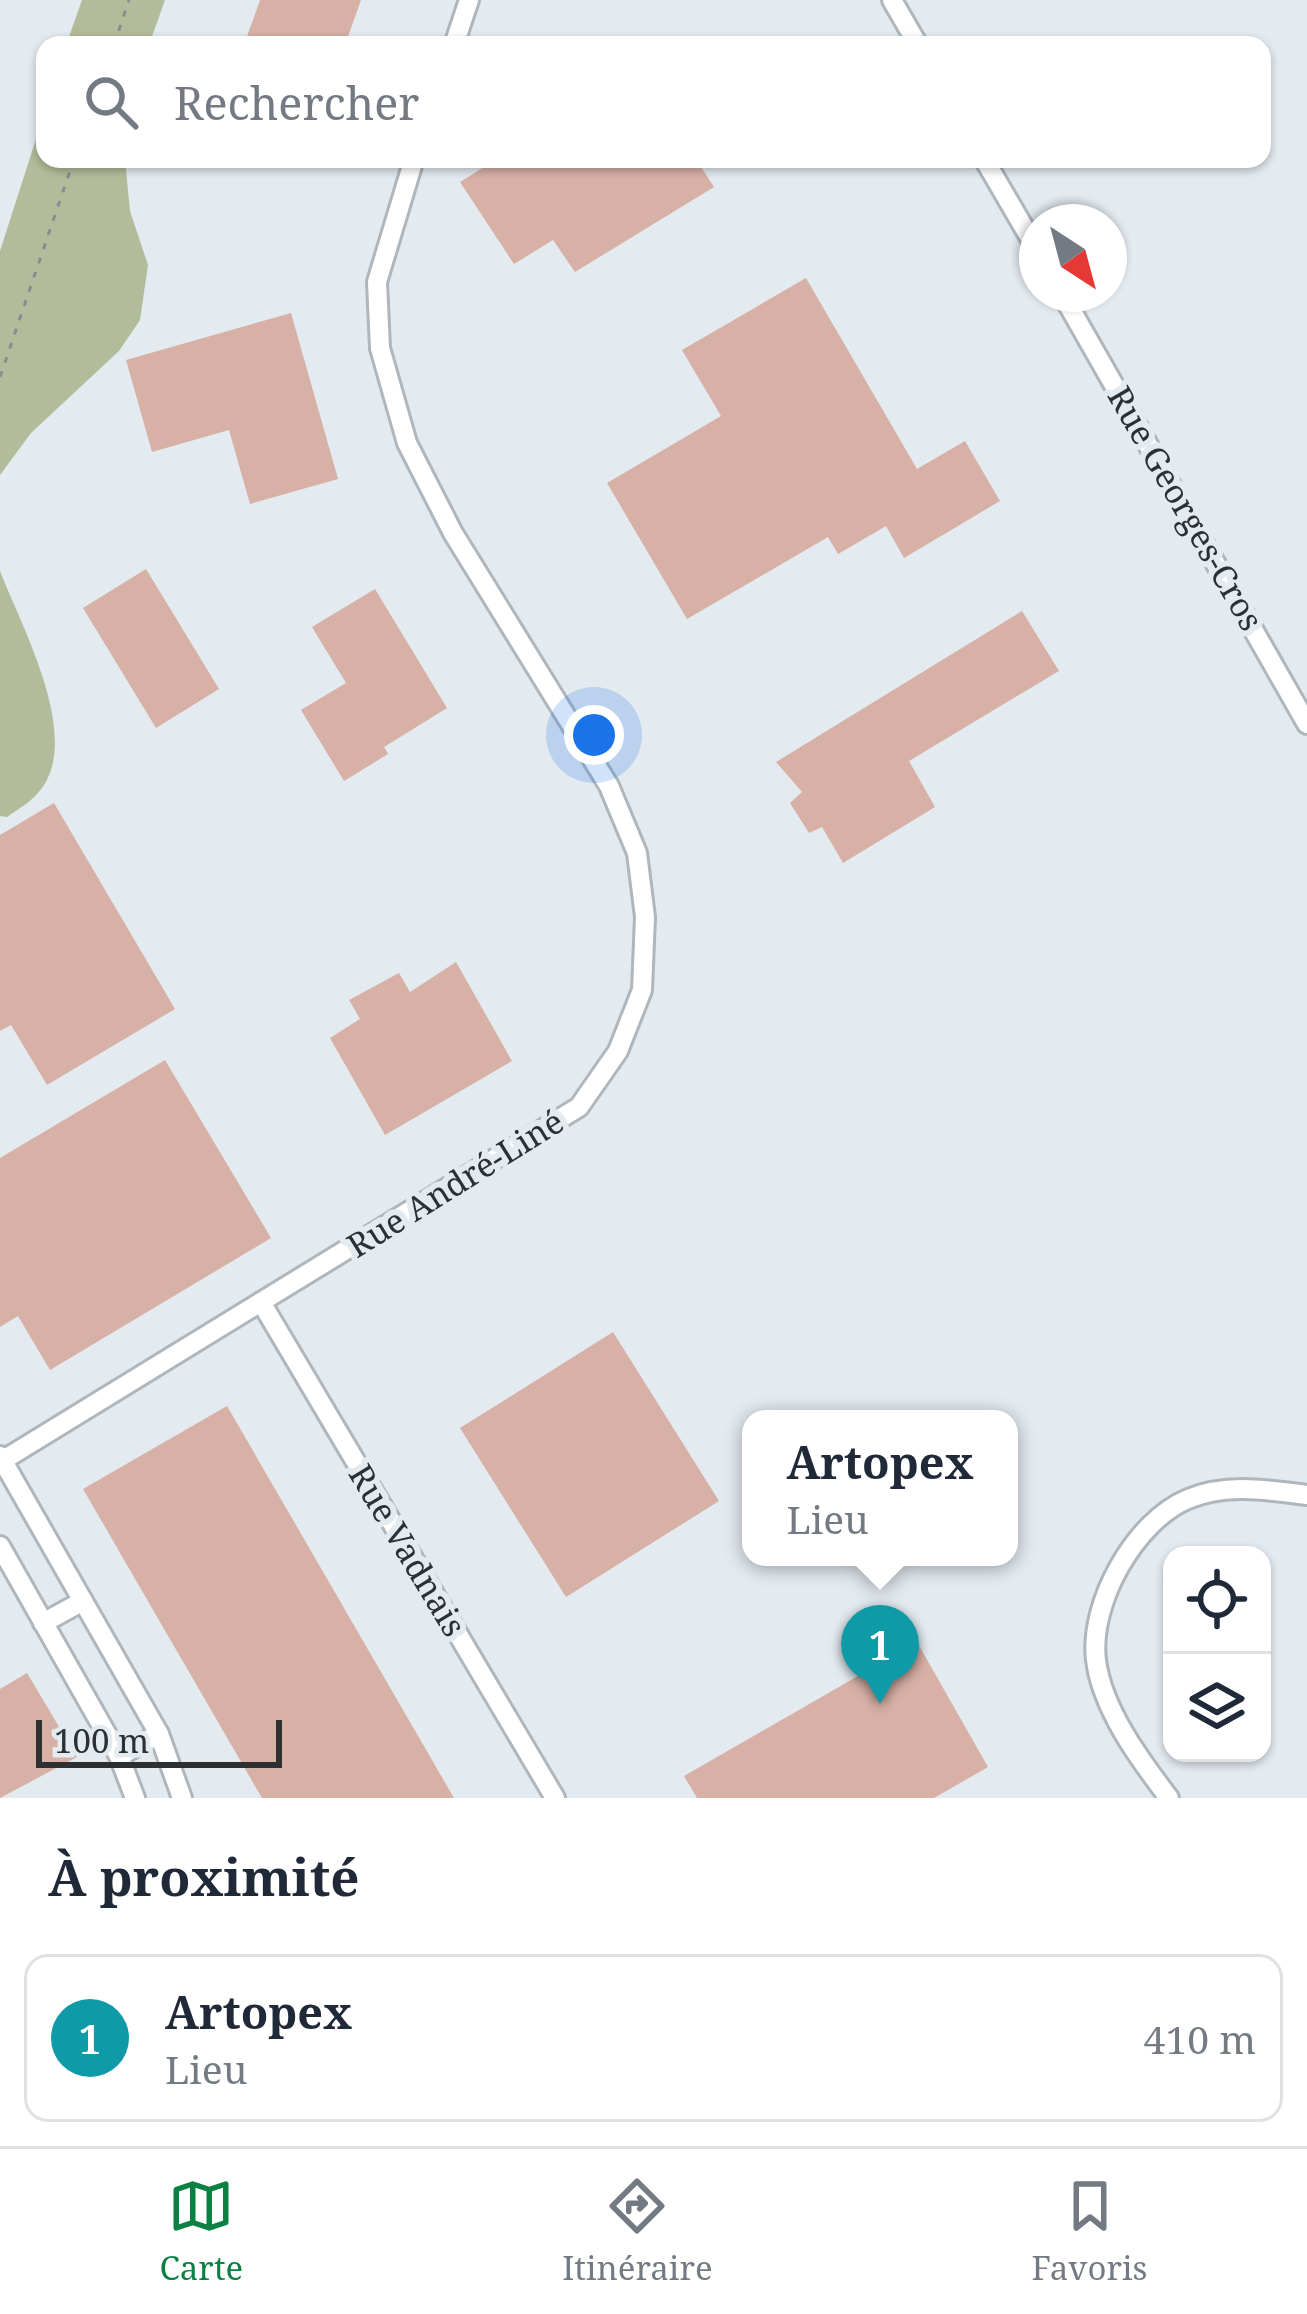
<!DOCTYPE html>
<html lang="fr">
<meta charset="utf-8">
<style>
body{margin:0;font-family:"Noto Serif",serif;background:#f2f2f3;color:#1f2937}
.controls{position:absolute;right:36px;bottom:36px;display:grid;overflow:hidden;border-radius:24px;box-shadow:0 3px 9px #0004}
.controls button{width:108px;height:108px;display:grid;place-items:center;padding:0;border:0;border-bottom:3px solid #e0e1e3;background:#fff;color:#1f2937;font:60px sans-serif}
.compass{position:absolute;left:1019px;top:204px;width:108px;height:108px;border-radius:50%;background:#fff;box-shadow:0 3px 9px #0004;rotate:144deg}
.scale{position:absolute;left:36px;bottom:30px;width:246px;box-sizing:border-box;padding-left:12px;border:6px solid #2d3032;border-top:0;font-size:33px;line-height:42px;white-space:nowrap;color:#2d3032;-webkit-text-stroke:9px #e3eaf0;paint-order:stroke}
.you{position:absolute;left:594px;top:735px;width:42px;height:42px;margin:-30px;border:9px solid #fff;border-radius:50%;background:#1a73e8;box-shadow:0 0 0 18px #1a73e833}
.badge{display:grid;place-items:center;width:78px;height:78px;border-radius:50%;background:#0b8043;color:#fff;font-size:39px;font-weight:700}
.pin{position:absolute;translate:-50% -99px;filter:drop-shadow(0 3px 6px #0008)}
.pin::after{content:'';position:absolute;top:63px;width:42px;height:36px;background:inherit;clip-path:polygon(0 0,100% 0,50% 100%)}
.popup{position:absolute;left:742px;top:1410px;width:276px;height:156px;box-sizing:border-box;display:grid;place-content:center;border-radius:24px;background:#fff;filter:drop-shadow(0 3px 9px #0005);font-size:39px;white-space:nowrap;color:#747a83}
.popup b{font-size:45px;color:#1f2937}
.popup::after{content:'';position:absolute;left:50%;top:100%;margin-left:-24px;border:24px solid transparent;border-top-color:#fff}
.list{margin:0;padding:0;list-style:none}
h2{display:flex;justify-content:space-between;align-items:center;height:156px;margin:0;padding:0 48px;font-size:51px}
h2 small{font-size:39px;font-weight:400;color:#747a83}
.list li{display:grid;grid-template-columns:78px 1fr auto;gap:36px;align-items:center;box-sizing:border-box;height:168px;margin:0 24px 24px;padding:0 24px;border:3px solid #e0e1e3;border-radius:24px}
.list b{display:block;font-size:45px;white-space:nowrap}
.list p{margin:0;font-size:39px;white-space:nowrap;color:#747a83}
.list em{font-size:39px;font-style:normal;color:#747a83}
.icon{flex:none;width:66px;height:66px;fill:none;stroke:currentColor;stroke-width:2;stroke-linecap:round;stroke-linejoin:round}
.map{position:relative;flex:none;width:1307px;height:1798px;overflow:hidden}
.search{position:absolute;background:#fff;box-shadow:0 3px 9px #0004;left:36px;right:36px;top:36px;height:132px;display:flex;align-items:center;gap:30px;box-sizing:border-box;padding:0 42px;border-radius:24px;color:#747a83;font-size:45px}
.sheet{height:348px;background:#fff}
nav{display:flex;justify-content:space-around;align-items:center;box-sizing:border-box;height:168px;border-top:3px solid #e0e1e3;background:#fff;font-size:33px;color:#747a83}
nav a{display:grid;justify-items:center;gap:6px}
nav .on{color:#0b8043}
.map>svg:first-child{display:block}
.forest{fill:#b3bc9a}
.building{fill:#d7b0a6}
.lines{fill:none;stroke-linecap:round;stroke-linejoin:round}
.minor-casing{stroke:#afb6bc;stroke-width:24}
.path{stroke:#888d91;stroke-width:3;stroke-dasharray:6 9;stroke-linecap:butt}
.minor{stroke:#fff;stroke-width:18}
.labels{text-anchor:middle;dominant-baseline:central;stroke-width:12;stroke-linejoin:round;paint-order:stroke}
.street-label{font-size:33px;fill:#2d3032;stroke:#e3eaf0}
</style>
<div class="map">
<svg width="1307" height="1798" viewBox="0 0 1307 1798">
<rect width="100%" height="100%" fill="#e3eaf0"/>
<g class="forest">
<polygon points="82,0 165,0 149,45 66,45"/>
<polygon points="45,111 45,159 125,159 130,211 148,265 140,320 119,351 31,433 0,475 0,251"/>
<path d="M0,571c21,55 86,171 37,223 -8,9 -20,16 -30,23l-7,-1z"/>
</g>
<g class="building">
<polygon points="260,0 361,0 345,45 244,45"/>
<polygon points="497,159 696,159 714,187 575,272 553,240 514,264 460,182"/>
<polygon points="806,278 917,469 965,441 1000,501 904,558 886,526 838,554 828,537 687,619 607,483 721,416 682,350"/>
<polygon points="291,313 338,479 250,504 229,430 152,452 126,360"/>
<polygon points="146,569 219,689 156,728 83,608"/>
<polygon points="375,589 447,708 384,747 388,754 344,781 301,710 346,683 312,627"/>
<polygon points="1022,611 1059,671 909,761 935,807 843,863 822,827 809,833 790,803 802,792 776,762"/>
<polygon points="54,803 175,1009 47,1085 11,1025 0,1031 0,835"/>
<polygon points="456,962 512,1061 385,1135 330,1038 360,1019 349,1000 399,973 410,992"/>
<polygon points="165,1060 271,1238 50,1370 18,1316 0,1327 0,1158"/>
<polygon points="613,1332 719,1501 566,1597 460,1428"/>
<polygon points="227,1406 454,1798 262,1798 83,1489"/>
<polygon points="917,1642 988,1767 934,1798 697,1798 684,1776"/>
<polygon points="27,1673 77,1757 0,1798 0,1689"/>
</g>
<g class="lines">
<defs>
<g id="minor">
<polyline points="892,0 918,45"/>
<polyline points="454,45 469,0"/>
<polyline points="984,159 1037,250"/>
<polyline points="1062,294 1307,724"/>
<polyline points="261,1302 555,1798"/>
<polyline points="0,1456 159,1734 182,1798"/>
<polyline points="0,1462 579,1107 618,1051 642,990 645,917 637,853 609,786 453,533 407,443 380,348 377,282 414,159"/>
<polyline points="0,1546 119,1756 135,1798"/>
<polyline points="43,1623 83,1601"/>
<polyline points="119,1756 159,1734"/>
<path d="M1169,1798c-29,-38 -67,-89 -73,-138 -7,-57 39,-139 92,-161 39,-16 79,-9 119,-4"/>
</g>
</defs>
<use href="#minor" class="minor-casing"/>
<g class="path">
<polyline points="114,45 129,0"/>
<polyline points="0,377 74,159"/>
</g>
<use href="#minor" class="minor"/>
</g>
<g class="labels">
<g class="street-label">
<text transform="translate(1186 508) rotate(60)">Rue Georges-Cros</text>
<text transform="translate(455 1183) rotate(-32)">Rue André-Liné</text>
<text transform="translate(408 1550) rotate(59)">Rue Vadnais</text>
</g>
</g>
</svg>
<div class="controls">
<button><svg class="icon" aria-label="locate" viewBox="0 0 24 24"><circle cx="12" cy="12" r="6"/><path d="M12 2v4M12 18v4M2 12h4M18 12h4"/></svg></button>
<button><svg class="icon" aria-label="layers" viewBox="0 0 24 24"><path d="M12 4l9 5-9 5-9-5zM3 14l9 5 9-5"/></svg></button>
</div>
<svg class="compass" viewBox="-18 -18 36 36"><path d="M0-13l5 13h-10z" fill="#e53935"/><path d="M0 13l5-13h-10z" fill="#747a83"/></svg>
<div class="scale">100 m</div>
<div class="you"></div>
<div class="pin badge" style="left:880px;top:1704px;background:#0f9aa8">1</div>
<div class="popup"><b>Artopex</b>Lieu</div>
<div class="search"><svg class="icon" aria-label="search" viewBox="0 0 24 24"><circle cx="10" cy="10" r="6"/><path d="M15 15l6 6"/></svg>Rechercher</div>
</div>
<section class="sheet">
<h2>À proximité<small></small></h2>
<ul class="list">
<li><span class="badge" style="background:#0f9aa8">1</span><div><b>Artopex</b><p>Lieu</p></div><em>410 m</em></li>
</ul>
</section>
<nav>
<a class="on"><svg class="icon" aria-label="map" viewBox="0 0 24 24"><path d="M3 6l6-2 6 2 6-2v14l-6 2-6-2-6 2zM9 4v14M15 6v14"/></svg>Carte</a>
<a><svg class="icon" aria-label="directions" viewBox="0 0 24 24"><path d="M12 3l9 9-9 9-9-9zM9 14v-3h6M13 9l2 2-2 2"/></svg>Itinéraire</a>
<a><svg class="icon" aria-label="saved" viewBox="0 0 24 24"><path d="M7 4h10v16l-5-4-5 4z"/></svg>Favoris</a>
</nav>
